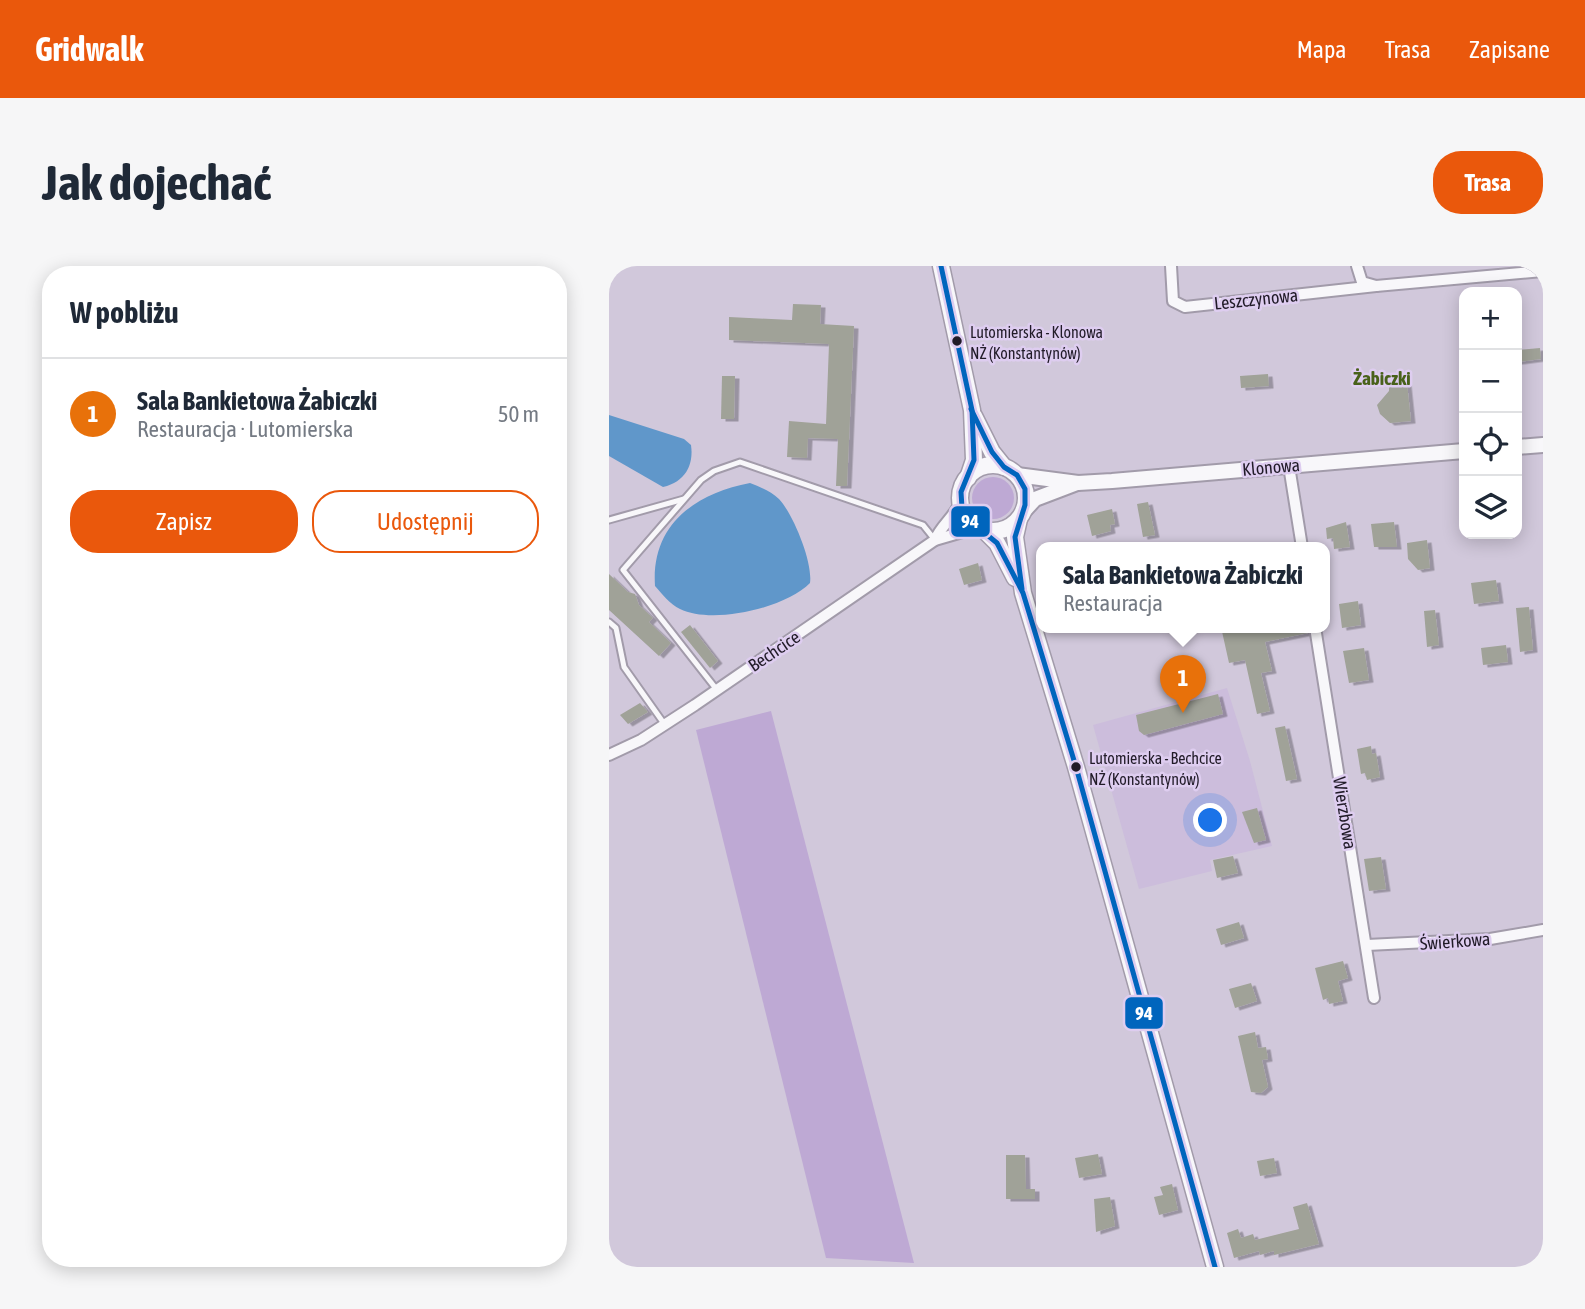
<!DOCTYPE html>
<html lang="pl">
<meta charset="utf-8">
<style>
body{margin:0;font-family:"Asap Condensed",sans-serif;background:#f6f6f7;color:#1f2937}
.controls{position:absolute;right:21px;top:21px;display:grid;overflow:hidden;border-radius:14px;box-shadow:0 4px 18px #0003}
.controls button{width:63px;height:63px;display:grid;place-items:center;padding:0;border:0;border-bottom:2px solid #e0e1e3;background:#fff;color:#1f2937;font:35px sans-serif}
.you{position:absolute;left:602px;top:555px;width:24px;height:24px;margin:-18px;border:5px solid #fff;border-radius:50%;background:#1a73e8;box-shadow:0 0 0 10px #1a73e833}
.badge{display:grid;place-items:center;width:46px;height:46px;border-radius:50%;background:#ea580c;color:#fff;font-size:23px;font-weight:700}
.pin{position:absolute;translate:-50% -58px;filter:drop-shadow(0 2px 4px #0008)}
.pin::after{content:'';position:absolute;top:37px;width:24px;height:21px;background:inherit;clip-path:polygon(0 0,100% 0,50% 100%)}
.popup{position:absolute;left:427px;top:276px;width:294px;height:91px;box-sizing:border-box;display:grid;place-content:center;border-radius:14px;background:#fff;filter:drop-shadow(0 2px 5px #0005);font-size:23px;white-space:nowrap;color:#747a83}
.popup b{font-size:26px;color:#1f2937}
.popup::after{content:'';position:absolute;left:50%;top:100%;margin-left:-14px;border:14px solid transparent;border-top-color:#fff}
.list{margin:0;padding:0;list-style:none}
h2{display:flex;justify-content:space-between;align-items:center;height:91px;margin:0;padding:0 28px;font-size:30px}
h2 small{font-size:23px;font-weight:400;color:#747a83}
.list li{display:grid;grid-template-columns:46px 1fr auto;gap:21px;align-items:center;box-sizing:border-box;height:112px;padding:0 28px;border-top:2px solid #e0e1e3}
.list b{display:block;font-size:26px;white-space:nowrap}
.list p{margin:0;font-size:23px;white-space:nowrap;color:#747a83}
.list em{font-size:23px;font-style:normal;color:#747a83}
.actions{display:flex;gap:14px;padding:21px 28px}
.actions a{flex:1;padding:16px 0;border:2px solid #ea580c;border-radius:28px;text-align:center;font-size:24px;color:#ea580c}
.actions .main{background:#ea580c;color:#fff}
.icon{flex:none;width:38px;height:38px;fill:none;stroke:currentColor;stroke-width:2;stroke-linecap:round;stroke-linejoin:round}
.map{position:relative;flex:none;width:934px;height:1001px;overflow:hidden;border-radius:28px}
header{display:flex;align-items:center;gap:42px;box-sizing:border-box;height:98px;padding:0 35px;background:#ea580c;color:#fff}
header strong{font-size:33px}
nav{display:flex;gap:38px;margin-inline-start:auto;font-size:24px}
.intro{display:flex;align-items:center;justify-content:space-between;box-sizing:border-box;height:168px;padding:0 42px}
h1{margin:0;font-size:49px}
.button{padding:18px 32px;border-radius:28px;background:#ea580c;color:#fff;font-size:24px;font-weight:700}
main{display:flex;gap:42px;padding:0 42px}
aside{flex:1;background:#fff;border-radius:28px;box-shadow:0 4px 18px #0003}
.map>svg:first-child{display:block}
.built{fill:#ccbddc}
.green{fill:#bea9d4}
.water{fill:#6097ca}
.building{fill:#a0a298;filter:url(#shadow)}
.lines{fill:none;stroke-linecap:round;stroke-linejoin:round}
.service-casing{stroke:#a29baa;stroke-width:9}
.minor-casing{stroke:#a29baa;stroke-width:14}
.tertiary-casing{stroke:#a29baa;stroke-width:18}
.secondary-casing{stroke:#a29baa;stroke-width:19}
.service{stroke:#f8f7fa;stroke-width:5}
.minor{stroke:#f8f7fa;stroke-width:10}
.tertiary{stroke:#f8f7fa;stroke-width:14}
.secondary{stroke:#f8f7fa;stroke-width:16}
.bus-1-casing{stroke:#decdf0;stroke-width:10}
.bus-1{stroke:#0065bd;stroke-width:5}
.bus-dot{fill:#211b28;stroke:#decdf0;stroke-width:2.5}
.labels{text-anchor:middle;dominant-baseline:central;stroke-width:5;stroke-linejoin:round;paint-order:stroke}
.bus-label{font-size:16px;fill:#211b28;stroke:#decdf0;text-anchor:start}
.street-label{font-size:18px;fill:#211b28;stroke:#decdf0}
.neighbourhood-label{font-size:19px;font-weight:bold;fill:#49611b;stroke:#decdf0}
.line-badge{stroke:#decdf0;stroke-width:2.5}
.badge-label{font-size:19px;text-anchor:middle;font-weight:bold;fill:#fff}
</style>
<header>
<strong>Gridwalk</strong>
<nav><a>Mapa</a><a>Trasa</a><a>Zapisane</a></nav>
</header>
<div class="intro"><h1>Jak dojechać</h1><a class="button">Trasa</a></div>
<main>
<aside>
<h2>W pobliżu<small></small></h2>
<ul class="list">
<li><span class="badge" style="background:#e8710a">1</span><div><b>Sala Bankietowa Żabiczki</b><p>Restauracja · Lutomierska</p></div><em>50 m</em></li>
</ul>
<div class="actions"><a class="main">Zapisz</a><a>Udostępnij</a></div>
</aside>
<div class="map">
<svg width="934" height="1001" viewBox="0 0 934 1001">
<defs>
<filter id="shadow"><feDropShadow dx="4.5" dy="2.5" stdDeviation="0" flood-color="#0004"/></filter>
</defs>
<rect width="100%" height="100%" fill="#d1c8db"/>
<polygon class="built" points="618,422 641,495 663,580 601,594 603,605 530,623 484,459"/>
<g class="green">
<circle cx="384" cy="232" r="21"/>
<polygon points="162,445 305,997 217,992 87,464"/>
</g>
<g class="water">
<path d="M0,149l75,24 7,6c3,20 -6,37 -28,42l-54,-31z"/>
<path d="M141,217c10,4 21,8 29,16 14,15 34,63 31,84 -24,25 -98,42 -130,26 -10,-5 -18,-15 -25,-23 -4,-61 39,-92 95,-103z"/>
</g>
<g class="building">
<polygon points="184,38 212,39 211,58 245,60 238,220 227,220 229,173 199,172 198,192 178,191 180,155 217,158 220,78 120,74 120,51 183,54"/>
<polygon points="931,82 932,93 908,96 908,84"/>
<polygon points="659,108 660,120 632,122 631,110"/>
<polygon points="113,110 126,110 125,153 112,153"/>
<polygon points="798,117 802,155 781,157 771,148 768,139 780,125 780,119"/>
<polygon points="539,236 546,269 534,271 528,238"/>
<polygon points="503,243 506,258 501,259 502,265 483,270 478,249"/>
<polygon points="737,256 741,281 725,283 724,272 718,273 717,262"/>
<polygon points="785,256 788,281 765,281 762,258"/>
<polygon points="818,274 821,302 809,304 799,293 798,277"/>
<polygon points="369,297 373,314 355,319 350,303"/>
<polygon points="0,308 19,326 26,328 30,339 44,352 40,356 62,377 50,390 0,344"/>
<polygon points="887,314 890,335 865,338 862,317"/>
<polygon points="749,335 752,359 733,362 730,338"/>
<polygon points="920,341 924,384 911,386 907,342"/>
<polygon points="826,344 830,379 818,381 815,345"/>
<polygon points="81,359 109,395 101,402 72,366"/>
<polygon points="612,361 698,361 699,367 656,376 663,405 652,407 661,445 648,448 636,394 620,397"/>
<polygon points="897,379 899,396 874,399 872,382"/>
<polygon points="755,382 760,414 740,417 734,385"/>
<polygon points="609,428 614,448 535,469 530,465 527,449"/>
<polygon points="31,437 39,446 19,458 11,449"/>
<polygon points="676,460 688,513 677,515 666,462"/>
<polygon points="762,480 763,488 767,487 771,511 758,514 756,507 752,508 748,483"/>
<polygon points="648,542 657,574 645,577 633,546"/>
<polygon points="624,590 629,607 608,612 604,594"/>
<polygon points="772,591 777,623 760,625 755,593"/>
<polygon points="630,656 635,672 612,679 607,663"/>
<polygon points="734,695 739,712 729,715 734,735 720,738 719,732 714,734 706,702"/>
<polygon points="642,717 648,735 626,742 620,723"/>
<polygon points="646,766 649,782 657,781 659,793 653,794 659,821 652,827 642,826 629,770"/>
<polygon points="489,888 493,908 470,912 466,892"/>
<polygon points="397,889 416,889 417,923 426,923 426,933 397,933"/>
<polygon points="665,892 668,907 651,910 648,895"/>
<polygon points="563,918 569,944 550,949 545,931 554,929 551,921"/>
<polygon points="501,931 506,960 487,966 485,933"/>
<polygon points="698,937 710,978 665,989 665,985 651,989 650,985 625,992 618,967 629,963 632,972 644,968 646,974 690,963 684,941"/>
</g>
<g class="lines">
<defs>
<g id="service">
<polyline points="0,254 75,233"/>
<polyline points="0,356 7,362 15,401 56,459"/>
<polyline points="108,424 14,304 92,214 105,205 131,196 314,259 326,274"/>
</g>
<g id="minor">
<polyline points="562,0 564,35 576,41 767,20"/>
<polyline points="748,0 753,16 767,20 934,5"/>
<polyline points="680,200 693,281"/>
<path d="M326,274c6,-15 21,-24 26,-40"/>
<polyline points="706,361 765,732"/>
<polyline points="0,489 32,474 86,439 326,274 357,265 374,263"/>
<polyline points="758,679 881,673 934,664"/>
</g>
<g id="tertiary">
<polyline points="908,181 934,179"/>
<polyline points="408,209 469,217 503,215 855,185"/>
<polyline points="414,246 426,233 468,217"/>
</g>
<g id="secondary">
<polyline points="332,0 363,144 365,194 359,212"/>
<polyline points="365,150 383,186 395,201"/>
<circle cx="384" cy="232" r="33"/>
<polyline points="410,253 406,271 414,327 467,501 606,1001"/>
<polyline points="374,263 388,277 406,312"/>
</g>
</defs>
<use href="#service" class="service-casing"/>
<use href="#minor" class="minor-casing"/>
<use href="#tertiary" class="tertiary-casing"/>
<use href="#secondary" class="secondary-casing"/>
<use href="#service" class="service"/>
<use href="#minor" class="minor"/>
<use href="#tertiary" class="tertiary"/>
<use href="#secondary" class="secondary"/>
<defs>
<g id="bus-1">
<polyline points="332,0 363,144 365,194 352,226 353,242 361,255 388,277 414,327 467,501 606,1001"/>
<polyline points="362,143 383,186 395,201 408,209 416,223 416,239 406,271 413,323"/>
</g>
</defs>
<use href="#bus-1" class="bus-1-casing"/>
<use href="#bus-1" class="bus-1"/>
</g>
<g class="bus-dot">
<circle cx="348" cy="75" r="6"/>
<circle cx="467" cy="501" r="6"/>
</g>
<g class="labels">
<g class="bus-label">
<text x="361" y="66">Lutomierska - Klonowa<tspan x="361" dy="21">NŻ (Konstantynów)</tspan></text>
<text x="480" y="492">Lutomierska - Bechcice<tspan x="480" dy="21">NŻ (Konstantynów)</tspan></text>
</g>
<g class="street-label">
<text transform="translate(647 33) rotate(-6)">Leszczynowa</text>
<text transform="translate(662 201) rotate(-5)">Klonowa</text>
<text transform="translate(165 385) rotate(-34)">Bechcice</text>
<text transform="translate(736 547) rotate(81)">Wierzbowa</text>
<text transform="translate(846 675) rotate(-4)">Świerkowa</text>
</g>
<g class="neighbourhood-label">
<text x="773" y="112">Żabiczki</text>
</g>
</g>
<g class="line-badge">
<rect x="341" y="239" width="41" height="33" rx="7" fill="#0065bd"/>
<rect x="515" y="730" width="40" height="34" rx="7" fill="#0065bd"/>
</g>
<g class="badge-label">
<text x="361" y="262">94</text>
<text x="535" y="754">94</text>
</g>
</svg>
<div class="controls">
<button>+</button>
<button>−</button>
<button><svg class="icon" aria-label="locate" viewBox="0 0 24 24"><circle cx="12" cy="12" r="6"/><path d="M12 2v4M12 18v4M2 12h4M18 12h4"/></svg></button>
<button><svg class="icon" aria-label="layers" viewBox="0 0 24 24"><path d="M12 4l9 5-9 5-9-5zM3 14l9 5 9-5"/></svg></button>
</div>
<div class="you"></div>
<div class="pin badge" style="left:574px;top:447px;background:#e8710a">1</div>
<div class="popup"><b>Sala Bankietowa Żabiczki</b>Restauracja</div>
</div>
</main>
